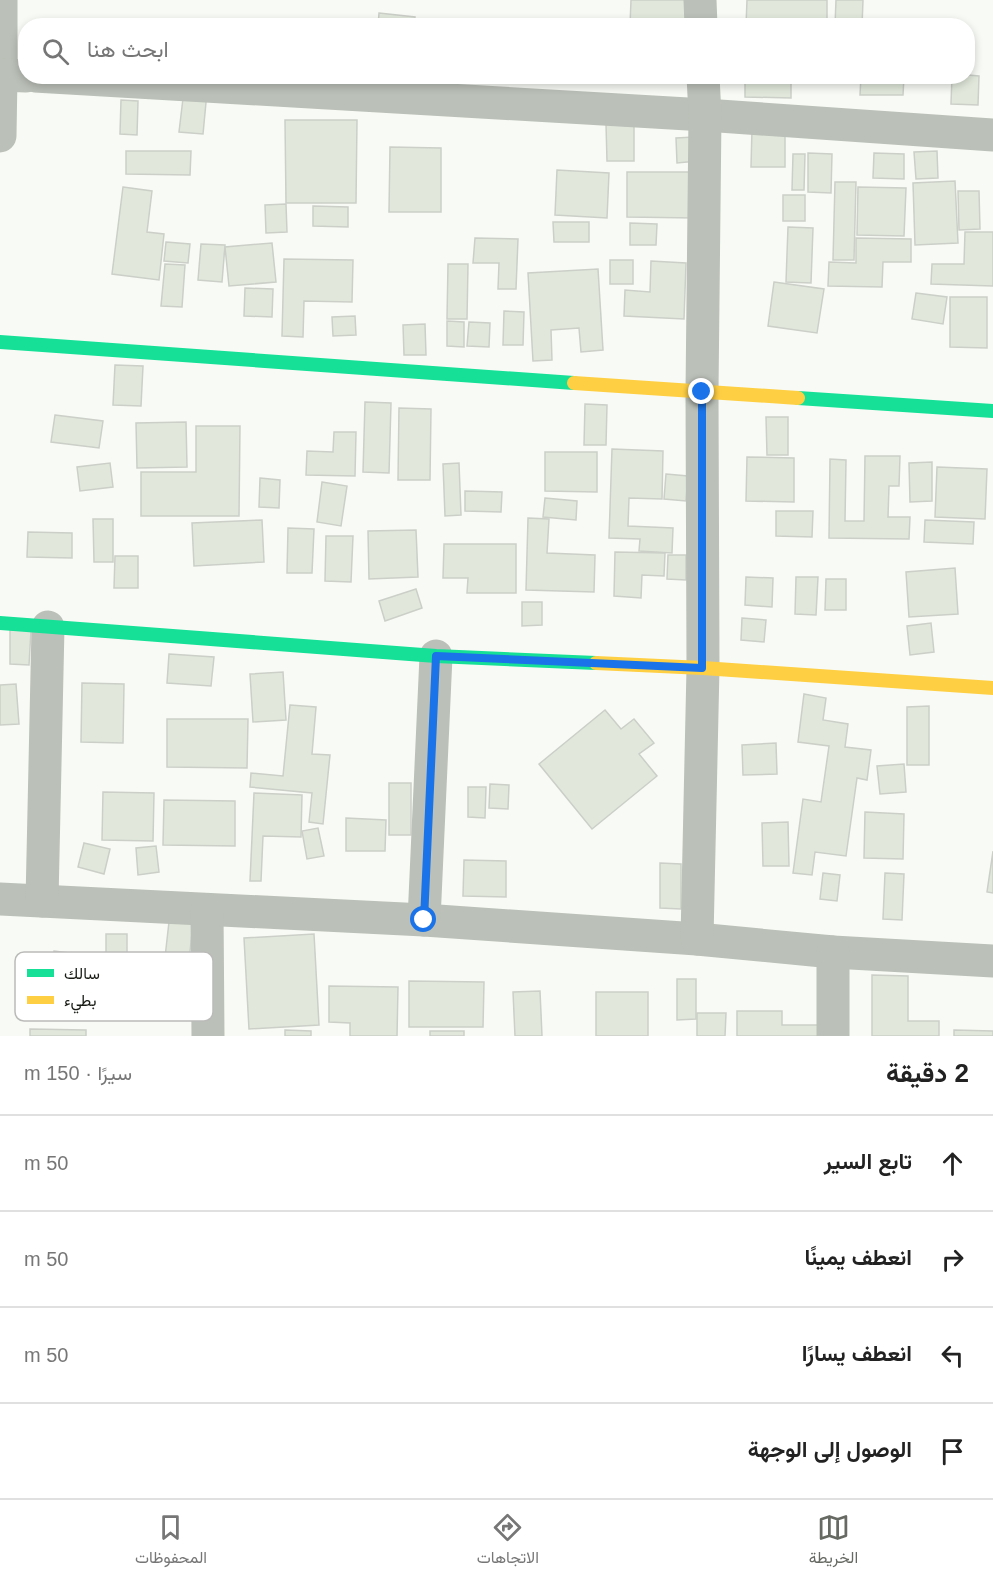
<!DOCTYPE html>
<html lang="ar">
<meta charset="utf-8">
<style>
body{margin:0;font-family:Arial,Vazirmatn,sans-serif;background:#f6f6f6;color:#222;direction:rtl}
.stop{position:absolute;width:18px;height:18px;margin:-14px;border:4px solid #1a73e8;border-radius:50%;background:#fff}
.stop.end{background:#1a73e8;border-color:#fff;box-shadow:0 2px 6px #0008}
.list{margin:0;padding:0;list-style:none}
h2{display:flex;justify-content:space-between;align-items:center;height:78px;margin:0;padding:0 24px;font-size:26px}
h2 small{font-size:20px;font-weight:400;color:#767676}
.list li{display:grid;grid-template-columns:39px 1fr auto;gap:18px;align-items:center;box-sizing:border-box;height:96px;padding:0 24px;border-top:2px solid #e0e0e0}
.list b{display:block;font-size:22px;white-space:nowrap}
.list em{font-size:20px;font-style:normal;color:#767676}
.icon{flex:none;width:33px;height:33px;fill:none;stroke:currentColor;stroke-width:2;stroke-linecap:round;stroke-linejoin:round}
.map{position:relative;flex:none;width:993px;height:1036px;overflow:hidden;direction:ltr}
.search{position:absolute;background:#fff;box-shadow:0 3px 9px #0003;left:18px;right:18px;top:18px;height:66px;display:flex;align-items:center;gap:15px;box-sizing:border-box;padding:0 21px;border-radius:24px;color:#767676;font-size:22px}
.sheet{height:462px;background:#fff}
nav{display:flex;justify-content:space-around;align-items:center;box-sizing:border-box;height:84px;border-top:2px solid #e0e0e0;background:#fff;font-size:16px;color:#767676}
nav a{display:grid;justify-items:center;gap:3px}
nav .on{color:#666a63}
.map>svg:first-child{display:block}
.building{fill:#e1e8db;stroke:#cbcfc8;stroke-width:1.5}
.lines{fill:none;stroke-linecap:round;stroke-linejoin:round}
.street{stroke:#bbc0b8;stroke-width:33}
.fast{stroke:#16e098;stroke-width:14}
.slow{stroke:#ffcf43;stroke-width:14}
.route{stroke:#1a73e8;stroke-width:8}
.key{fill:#fff;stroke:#babbb9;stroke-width:1.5}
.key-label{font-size:16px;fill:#181c15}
</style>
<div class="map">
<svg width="993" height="1036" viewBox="0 0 993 1036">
<rect width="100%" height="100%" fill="#f8fbf5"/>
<g class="building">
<polygon points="631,0 698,0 698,26 630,26"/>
<polygon points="747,0 827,0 827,26 746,26"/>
<polygon points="836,0 863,0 862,26 835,26"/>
<polygon points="379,13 415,17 414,26 378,26"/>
<polygon points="968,75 979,76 978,105 951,104 952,76 968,76"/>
<rect x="620" y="76" width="77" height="6"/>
<polygon points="745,76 826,76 826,78 791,77 791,98 745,97"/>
<polygon points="861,76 904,76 903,95 860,95"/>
<polygon points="184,90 207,92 203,134 179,132"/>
<polygon points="121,100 138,101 137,135 120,134"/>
<polygon points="285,120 357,120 356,203 286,203"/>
<polygon points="606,124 634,124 634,161 607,161"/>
<polygon points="752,129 785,130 785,167 751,167"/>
<polygon points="694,137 697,161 677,163 676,138"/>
<polygon points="390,147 441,148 441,212 389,212"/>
<polygon points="126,151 191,151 190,175 126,174"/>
<polygon points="937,151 938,178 916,179 914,152"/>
<polygon points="808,153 832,154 831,193 808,192"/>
<polygon points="874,153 904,154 904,179 873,178"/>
<polygon points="793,154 805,154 804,190 792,190"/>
<polygon points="557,170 609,173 607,218 555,215"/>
<polygon points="627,172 696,172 695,218 627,217"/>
<polygon points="955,181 958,243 915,245 913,183"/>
<polygon points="835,182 856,182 854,260 833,260"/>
<polygon points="123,187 152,191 147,232 164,234 159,280 112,274"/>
<polygon points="858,187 906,188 904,236 857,235"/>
<polygon points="958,191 979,191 980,229 959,230"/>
<rect x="783" y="195" width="22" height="26"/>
<polygon points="286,204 287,232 266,233 265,205"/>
<polygon points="313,206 348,207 348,227 313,226"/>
<polygon points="553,222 589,222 589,242 554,242"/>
<polygon points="630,223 657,224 656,245 630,245"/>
<polygon points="788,227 813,228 811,283 786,282"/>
<polygon points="965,232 993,232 993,286 931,284 932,264 964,264"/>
<polygon points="475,238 518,239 516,289 498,289 499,263 473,263"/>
<polygon points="856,238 911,239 911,262 883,262 882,287 828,286 829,262 856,263"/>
<polygon points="166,242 190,244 188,263 164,261"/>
<polygon points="272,243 276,282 229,286 225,247"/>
<polygon points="201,244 225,245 222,282 198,280"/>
<polygon points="284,259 353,260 352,302 304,301 303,337 282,336"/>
<rect x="610" y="260" width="23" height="24"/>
<polygon points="651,261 686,263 684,319 624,316 625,290 650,292"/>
<polygon points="165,264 185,265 182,307 161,306"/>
<polygon points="448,264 468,264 467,319 447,319"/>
<polygon points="598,269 603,350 581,352 579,328 551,330 552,360 533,361 528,273"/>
<polygon points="774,282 824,289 817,333 768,326"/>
<polygon points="245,288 273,289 272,317 244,316"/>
<polygon points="916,293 947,297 943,324 912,319"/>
<polygon points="950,297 987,297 987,348 950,347"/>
<polygon points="504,311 524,312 523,345 503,345"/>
<polygon points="355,316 356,335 333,336 332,317"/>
<polygon points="447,321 464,322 464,347 447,346"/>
<polygon points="469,322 490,323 489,347 467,346"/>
<polygon points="425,324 426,355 404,355 403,325"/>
<polygon points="115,365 143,366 141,406 113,405"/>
<polygon points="365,402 391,403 389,473 363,472"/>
<polygon points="585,404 607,405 606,445 584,445"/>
<polygon points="399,408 431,409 430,480 398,480"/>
<polygon points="55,415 103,421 99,448 51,442"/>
<polygon points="766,417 788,417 788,455 767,455"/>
<polygon points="186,422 187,467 137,468 136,423"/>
<polygon points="196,426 240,426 239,516 141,516 141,472 196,472"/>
<polygon points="334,432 356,432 355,476 306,475 307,451 333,452"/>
<polygon points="612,449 663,451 662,499 629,498 628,526 673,528 672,553 639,551 640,539 609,538"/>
<polygon points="545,452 597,452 597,492 545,491"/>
<polygon points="865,456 900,456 899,486 889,486 888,517 910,517 909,539 829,538 830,459 846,460 845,521 864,521"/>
<polygon points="747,457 794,458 794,502 746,501"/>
<polygon points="932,462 932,501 910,502 909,463"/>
<polygon points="110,463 113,487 80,491 77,467"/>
<polygon points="459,463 461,515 445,516 443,464"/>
<polygon points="937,467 987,469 985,519 935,517"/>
<polygon points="666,474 688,476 686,501 664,499"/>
<polygon points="260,478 280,480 279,508 259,507"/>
<polygon points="322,482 347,486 341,526 317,522"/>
<polygon points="465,491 502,492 501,512 465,511"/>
<polygon points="545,498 577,501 576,520 543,517"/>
<polygon points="776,511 813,511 812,537 776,536"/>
<polygon points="528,518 549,519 547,553 595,555 594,592 526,590"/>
<polygon points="93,519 113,519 113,562 94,562"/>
<polygon points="262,520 264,562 194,566 192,523"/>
<polygon points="925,520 974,522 973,544 924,542"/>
<polygon points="288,528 314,529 312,573 287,573"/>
<polygon points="416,530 418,577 369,579 368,531"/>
<polygon points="28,532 72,533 72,558 27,557"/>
<polygon points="326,536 353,536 351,582 325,581"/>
<polygon points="444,544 516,544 516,593 467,593 468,578 443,578"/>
<polygon points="615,552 665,553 664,576 642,575 641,598 614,596"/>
<polygon points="668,555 686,555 686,580 667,579"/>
<polygon points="115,556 138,556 138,588 114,588"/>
<polygon points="955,568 958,614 909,617 906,572"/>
<polygon points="746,577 773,578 772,607 745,605"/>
<polygon points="796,577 818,577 816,615 795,614"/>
<polygon points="826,579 846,579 846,610 825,610"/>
<polygon points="416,589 422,608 385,621 379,601"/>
<polygon points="522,602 542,602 542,625 522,626"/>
<polygon points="742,618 766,620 764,642 741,640"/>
<polygon points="931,623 934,652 910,655 907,626"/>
<polygon points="10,630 31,630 29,665 10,664"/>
<polygon points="169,654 214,657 211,686 167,683"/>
<polygon points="283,672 286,720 253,722 250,674"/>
<polygon points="82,683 124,684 123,743 81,742"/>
<polygon points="16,684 19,724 0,725 0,685"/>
<polygon points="804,694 826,698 823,720 848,724 845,747 871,750 867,780 857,778 846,856 815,852 812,875 793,873 803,799 821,802 829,746 798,742"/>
<polygon points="290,705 316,707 312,754 330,755 323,824 309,822 312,793 250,787 251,773 283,776"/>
<polygon points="929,706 929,765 907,765 907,707"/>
<polygon points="605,710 621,729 634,719 654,743 639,754 657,776 592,829 539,764"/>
<polygon points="167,719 248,719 247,768 167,767"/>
<polygon points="776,743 777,774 743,775 742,745"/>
<polygon points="904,764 906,792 880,794 877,766"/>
<rect x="389" y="783" width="22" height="52"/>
<polygon points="490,784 509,785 508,809 489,808"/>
<polygon points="468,787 486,787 485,818 468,817"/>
<polygon points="103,792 154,793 153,841 102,840"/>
<polygon points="254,793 302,795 301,837 263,836 261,881 250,881"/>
<polygon points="164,800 235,801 235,846 163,845"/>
<polygon points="865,812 904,814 903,859 864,858"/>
<polygon points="346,818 386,820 385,851 346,851"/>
<polygon points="788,822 789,866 763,866 762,823"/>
<polygon points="318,828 324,856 307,859 302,831"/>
<polygon points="84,843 110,849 104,874 78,867"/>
<polygon points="156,846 159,872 138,875 136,848"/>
<polygon points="993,851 993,893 987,892"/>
<polygon points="464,860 506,861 506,897 463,896"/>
<polygon points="660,863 681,864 681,909 660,908"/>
<polygon points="823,873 840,875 837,901 820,899"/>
<polygon points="885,873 904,874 902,920 883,919"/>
<polygon points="170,913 194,915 186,987 162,984"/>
<rect x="106" y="934" width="21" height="82"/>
<polygon points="314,934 319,1025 249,1029 244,938"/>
<polygon points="54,951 68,953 63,1014 27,1011 30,979 51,981"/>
<polygon points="872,975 908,976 908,1021 939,1021 939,1036 872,1036"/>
<polygon points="677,979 696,979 696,1019 677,1020"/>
<polygon points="409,981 484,982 483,1027 409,1027"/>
<polygon points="329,986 398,987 397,1036 350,1036 350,1023 329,1022"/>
<polygon points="540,991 542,1036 515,1036 513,992"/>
<rect x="596" y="992" width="52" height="44"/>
<polygon points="737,1011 782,1011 782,1025 819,1025 819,1036 737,1036"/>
<polygon points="697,1013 726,1013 725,1036 697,1036"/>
<polygon points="30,1029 86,1030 86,1036 30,1036"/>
<polygon points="285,1030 311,1031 311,1036 285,1036"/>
<polygon points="954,1030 993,1031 993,1036 954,1036"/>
<rect x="430" y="1031" width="34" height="5"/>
</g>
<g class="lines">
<g class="street">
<polyline points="1,0 1,75"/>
<polyline points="700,0 701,26"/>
<polyline points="35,76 705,115 993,135"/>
<polyline points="0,136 1,75 26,76"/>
<polyline points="0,899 424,920 697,939 833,952 993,961"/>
<polyline points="42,901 48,627"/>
<polyline points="207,910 208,1036"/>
<polyline points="424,920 436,656"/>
<polyline points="697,939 703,668 702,392 705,115 703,76"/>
<polyline points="833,1036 833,952"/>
</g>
<g class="fast">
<polyline points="0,342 574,383"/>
<polyline points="798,398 993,411"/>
<polyline points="0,623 436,656 596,663"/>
</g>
<g class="slow">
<polyline points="574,383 798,398"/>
<polyline points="596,663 703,668 993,688"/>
</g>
</g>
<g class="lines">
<polyline class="route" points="424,920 436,656 702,668 702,392"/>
</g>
<rect x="15" y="952" width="198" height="69" rx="9" class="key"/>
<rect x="27" y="969" width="27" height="8" fill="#16e098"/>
<rect x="27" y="996" width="27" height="8" fill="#ffcf43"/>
<g class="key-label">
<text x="64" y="979">سالك</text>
<text x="64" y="1006">بطيء</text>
</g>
</svg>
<div class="stop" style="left:424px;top:920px"></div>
<div class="stop end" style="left:702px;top:392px"></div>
<div class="search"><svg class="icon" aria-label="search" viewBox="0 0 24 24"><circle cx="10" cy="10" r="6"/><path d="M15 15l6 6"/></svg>ابحث هنا</div>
</div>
<section class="sheet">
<h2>2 دقيقة<small>سيرًا · 150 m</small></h2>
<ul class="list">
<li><svg class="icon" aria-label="ahead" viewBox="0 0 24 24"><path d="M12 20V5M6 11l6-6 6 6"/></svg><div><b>تابع السير</b></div><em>50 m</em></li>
<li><svg class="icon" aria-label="right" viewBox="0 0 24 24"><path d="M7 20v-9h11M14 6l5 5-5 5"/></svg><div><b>انعطف يمينًا</b></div><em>50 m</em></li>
<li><svg class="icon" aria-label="left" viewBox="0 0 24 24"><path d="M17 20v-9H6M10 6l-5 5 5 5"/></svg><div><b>انعطف يسارًا</b></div><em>50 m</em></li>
<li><svg class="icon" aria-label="arrive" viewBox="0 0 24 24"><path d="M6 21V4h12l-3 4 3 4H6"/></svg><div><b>الوصول إلى الوجهة</b></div></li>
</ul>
</section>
<nav>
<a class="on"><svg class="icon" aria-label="map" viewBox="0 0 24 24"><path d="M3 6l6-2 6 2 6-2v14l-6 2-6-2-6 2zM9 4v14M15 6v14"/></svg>الخريطة</a>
<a><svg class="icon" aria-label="directions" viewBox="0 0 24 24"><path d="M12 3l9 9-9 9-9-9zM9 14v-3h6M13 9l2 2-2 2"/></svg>الاتجاهات</a>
<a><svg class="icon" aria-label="saved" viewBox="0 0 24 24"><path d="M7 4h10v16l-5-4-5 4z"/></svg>المحفوظات</a>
</nav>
